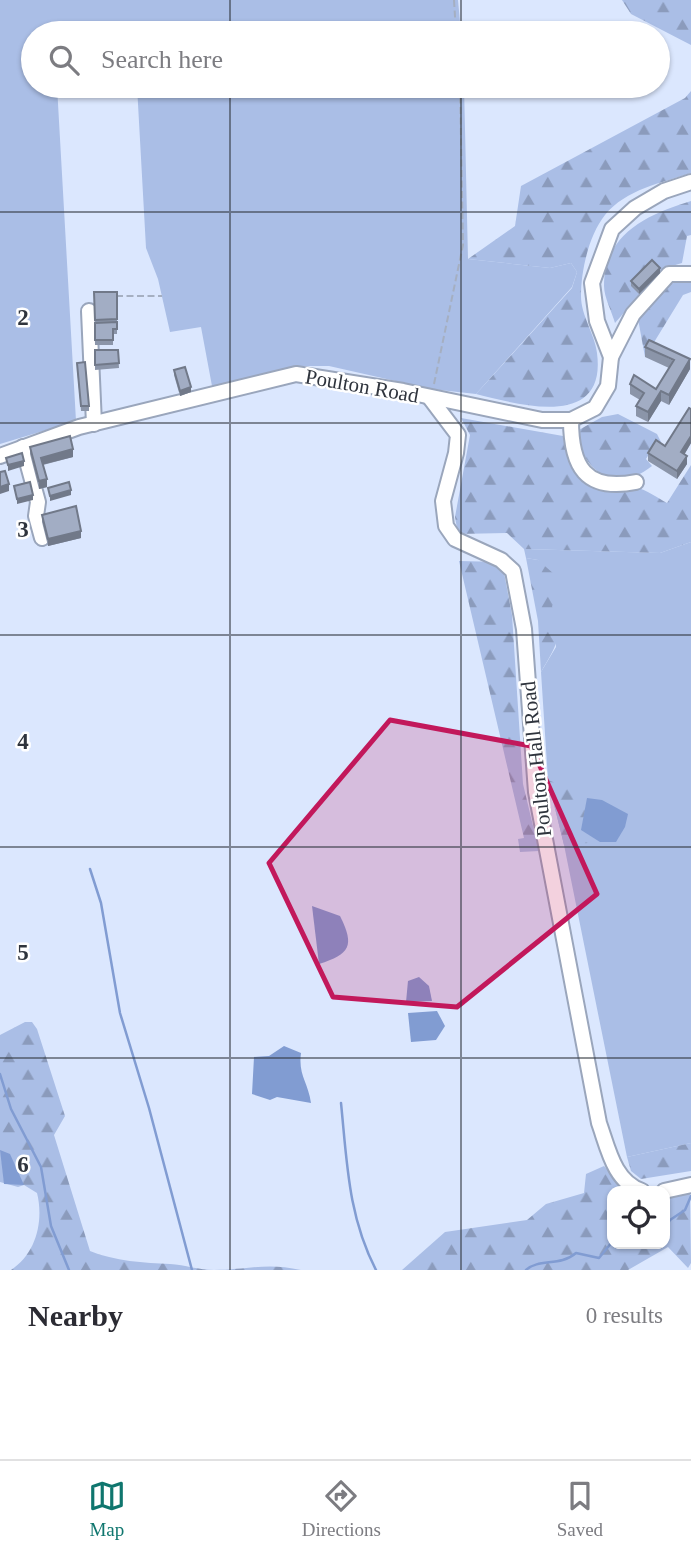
<!DOCTYPE html>
<style>
body{margin:0;font-family:Georgia,serif;background:#f7f7f7;color:#2b2b33}
.controls{position:absolute;right:21px;bottom:21px;display:grid;overflow:hidden;border-radius:14px;box-shadow:0 2px 5px #0004}
.controls button{width:63px;height:63px;display:grid;place-items:center;padding:0;border:0;border-bottom:2px solid #e1e1e2;background:#fff;color:#2b2b33;font:35px sans-serif}
.list{margin:0;padding:0;list-style:none}
h2{display:flex;justify-content:space-between;align-items:center;height:91px;margin:0;padding:0 28px;font-size:30px}
h2 small{font-size:23px;font-weight:400;color:#7c7c81}
.icon{flex:none;width:38px;height:38px;fill:none;stroke:currentColor;stroke-width:2;stroke-linecap:round;stroke-linejoin:round}
.map{position:relative;flex:none;width:691px;height:1270px;overflow:hidden}
.search{position:absolute;background:#fff;box-shadow:0 2px 5px #0004;left:21px;right:21px;top:21px;height:77px;display:flex;align-items:center;gap:18px;box-sizing:border-box;padding:0 24px;border-radius:38px;color:#7c7c81;font-size:26px}
.sheet{height:189px;background:#fff}
nav{display:flex;justify-content:space-around;align-items:center;box-sizing:border-box;height:98px;border-top:2px solid #e1e1e2;background:#fff;font-size:19px;color:#7c7c81}
nav a{display:grid;justify-items:center;gap:4px}
nav .on{color:#0f766e}
.map>svg:first-child{display:block}
.grass{fill:#aabee6}
.forest{fill:url(#forest-firs)}
.water{fill:#819cd2}
.lines{fill:none;stroke-linecap:round;stroke-linejoin:round}
.stream{stroke:#819cd2;stroke-width:2.5}
.minor-casing{stroke:#9aa6bc;stroke-width:18}
.path{stroke:#a5afc1;stroke-width:2;stroke-dasharray:7 3.5;stroke-linecap:butt}
.minor{stroke:#fff;stroke-width:14}
.wall{fill:#8b95a9}
.shaded-wall{fill:#717989}
.building{fill:#a2adc4;stroke:#717989;stroke-width:2}
.marked{fill:#c2185b;fill-opacity:0.2;stroke:#c2185b;stroke-width:5;stroke-linejoin:round}
.grid{fill:none;stroke:#2f343d;stroke-width:2;stroke-opacity:0.55}
.labels{text-anchor:middle;dominant-baseline:central;stroke-width:5;stroke-linejoin:round;paint-order:stroke}
.street-label{font-size:21px;fill:#2f343d;stroke:#fff}
.grid-label{font-size:23px;text-anchor:middle;font-weight:bold;fill:#2f343d;stroke:#fff;stroke-width:5;stroke-linejoin:round;paint-order:stroke}
</style>
<div class="map">
<svg width="691" height="1270" viewBox="0 0 691 1270">
<defs>
<pattern id="forest-firs" width="22" height="20" patternUnits="userSpaceOnUse" patternTransform="scale(1.75)"><rect width="22" height="20" fill="#aabee6"/><path d="M5 1l3.5 6h-7zM16 11l3.5 6h-7z" fill="#8b9bbc"/></pattern>
</defs>
<rect width="100%" height="100%" fill="#dbe7fe"/>
<g class="grass">
<polygon points="0,0 458,0 461,33 33,33 33,86 57,86 76,421 0,444"/>
<polygon points="137,86 464,86 468,259 550,268 571,263 577,272 572,287 476,394 431,389 329,366 299,366 212,386 201,327 170,332 158,279 146,248"/>
<polygon points="691,542 691,1143 627,1157 564,845 548,780 541,672 556,647 552,606 538,560 526,558 524,549 660,553"/>
</g>
<g class="forest">
<polygon points="622,0 691,0 691,45 631,14"/>
<path d="M691,91v82c-29,10 -65,16 -86,42 -16,20 -24,55 -24,81 0,20 14,38 16,57 10,77 -77,52 -121,41l96,-106 5,-16 -6,-9 -21,5 -82,-9 47,-33 6,-40 164,-88z"/>
<path d="M691,201v34l-4,1 -5,27 -20,6 -47,54c-3,-11 -11,-26 -11,-37 0,-53 45,-72 87,-85z"/>
<polygon points="691,280 691,292 683,295 645,357 638,319 668,284"/>
<path d="M618,414l39,20 4,8 -7,4 -8,13 6,7c-35,28 -70,7 -75,-35l25,-14z"/>
<path d="M461,418l102,18c4,30 23,58 58,56 5,-1 11,-5 16,-4 9,1 22,11 30,15l24,-38v77l-31,11 -136,-4 -17,-16 -49,1 -3,-17 15,-82z"/>
<path d="M526,558l12,2 16,14 3,25 -5,7c13,29 4,40 -11,66l-3,-51z"/>
<polygon points="459,561 502,562 512,615 523,784 539,851 520,852 518,839 524,838"/>
<polygon points="548,780 576,791 585,811 581,830 600,842 564,845"/>
<path d="M25,1022h7l5,7 28,87 -11,19 36,116c24,10 55,12 80,13 15,1 29,6 44,6 33,0 52,-8 87,0h-290c25,-16 33,-49 26,-77l-13,-8 -6,2 -18,-5v-147z"/>
<polygon points="691,1143 691,1171 641,1179 631,1171 627,1157"/>
<polygon points="604,1166 629,1191 612,1191 612,1244 665,1244 665,1196 690,1191 691,1263 688,1268 668,1247 628,1270 402,1270 445,1232 527,1220 546,1204 584,1193 586,1174"/>
</g>
<g class="water">
<polygon points="587,798 602,800 628,814 625,827 616,842 600,842 581,830"/>
<path d="M312,906l28,10c15,30 10,38 -21,48z"/>
<polygon points="419,977 429,986 432,1001 406,1002 408,981"/>
<polygon points="437,1011 445,1026 436,1040 411,1042 408,1013"/>
<path d="M284,1046l17,7c-3,22 7,29 10,50l-34,-6 -7,3 -18,-6 2,-37 15,-1z"/>
<polygon points="0,1150 10,1154 24,1185 4,1184"/>
</g>
<g class="lines">
<g class="stream">
<polyline points="90,869 101,903 120,1013 149,1108 192,1270"/>
<polyline points="0,1074 11,1109 41,1167 51,1226 69,1270"/>
<path d="M341,1103c6,59 7,113 35,167"/>
<polyline points="665,1229 670,1220 685,1210 691,1196"/>
<polyline points="621,1244 646,1244"/>
<path d="M526,1270c13,-12 34,-3 50,-17l23,5 13,-16"/>
</g>
<defs>
<g id="minor">
<polyline points="89,311 94,424"/>
<polyline points="611,357 633,314 669,274 691,274"/>
<path d="M430,398l28,37 -2,18 -13,48 3,25 9,13 46,21 12,11 11,58 12,163 63,331c9,25 15,59 43,68"/>
<path d="M571,420c0,46 14,72 65,62"/>
<polyline points="23,447 38,502 36,516 42,538"/>
<polyline points="0,456 79,427 296,374 403,391 542,420 571,420 595,408 608,386 611,357 597,321 592,283 612,229 635,208 664,191 691,182"/>
<polyline points="664,1191 691,1185"/>
</g>
</defs>
<use href="#minor" class="minor-casing"/>
<g class="path">
<polyline points="454,0 456,33"/>
<polyline points="116,296 162,296"/>
<polyline points="434,384 463,245 460,86"/>
</g>
<use href="#minor" class="minor"/>
</g>
<g class="wall">
<polygon points="660,273 639,294 631,286 631,281"/>
<polygon points="94,292 117,292 117,334 113,334 113,345 95,345"/>
<polygon points="645,347 690,369 669,405 661,401 648,422 636,416 636,406 640,400 630,394 630,384 656,389 669,368 645,357"/>
<polygon points="95,350 118,350 119,368 95,370"/>
<polygon points="77,368 89,406 89,411 81,411"/>
<polygon points="174,370 191,392 180,396 174,375"/>
<polygon points="691,409 691,443 684,455 687,464 677,479 648,461 648,453 665,446"/>
<polygon points="30,447 73,457 43,465 47,487 39,489 30,454"/>
<polygon points="42,515 81,538 48,546 42,522"/>
</g>
<g class="shaded-wall">
<polygon points="660,268 660,273 639,294 639,289"/>
<polygon points="690,359 690,369 669,405 669,395"/>
<polygon points="191,387 191,392 180,396 180,391"/>
<polygon points="661,391 661,401 648,422 648,412"/>
<polygon points="691,436 691,443 681,460 681,452"/>
<polygon points="73,449 73,457 41,465 41,458"/>
<polygon points="687,456 687,464 677,479 677,471"/>
<polygon points="24,461 24,466 8,471 8,465"/>
<polygon points="47,479 47,487 39,489 39,481"/>
<polygon points="9,484 9,491 0,494 0,487"/>
<polygon points="71,490 71,495 50,501 50,496"/>
<polygon points="33,495 33,500 17,504 17,499"/>
<polygon points="81,531 81,538 48,546 48,539"/>
</g>
<g class="building">
<polygon points="652,260 660,268 639,289 631,281"/>
<polygon points="94,292 117,292 117,319 95,320"/>
<polygon points="117,322 117,329 113,329 113,340 95,340 95,323"/>
<polygon points="649,340 690,359 669,395 661,391 648,412 636,406 644,393 630,384 634,375 656,389 674,360 645,347"/>
<polygon points="95,350 118,350 119,363 95,365"/>
<polygon points="85,362 89,406 81,406 77,363"/>
<polygon points="185,367 191,387 180,391 174,370"/>
<polygon points="689,408 691,409 691,436 681,452 687,456 677,471 648,453 656,440 665,446"/>
<polygon points="70,436 73,449 41,458 47,479 39,481 30,447"/>
<polygon points="22,453 24,461 8,465 6,458"/>
<polygon points="5,471 9,484 0,487 0,472"/>
<polygon points="30,482 33,495 17,499 14,486"/>
<polygon points="69,482 71,490 50,496 48,488"/>
<polygon points="76,506 81,531 48,539 42,515"/>
</g>
<path class="marked" d="M390,720l141,26 66,148 -140,113 -124,-10 -64,-134z"/>
<path class="grid" d="M230,0v33M461,0v33M230,86v1184M461,86v1184M0,212h691M0,423h691M0,635h691M0,847h691M0,1058h691"/>
<g class="labels">
<g class="street-label">
<text transform="translate(362 386) rotate(10)">Poulton Road</text>
<text transform="translate(536 759) rotate(-96)">Poulton Hall Road</text>
</g>
</g>
<g class="grid-label">
<text x="23" y="325">2</text>
<text x="23" y="537">3</text>
<text x="23" y="749">4</text>
<text x="23" y="960">5</text>
<text x="23" y="1172">6</text>
</g>
</svg>
<div class="controls">
<button><svg class="icon" aria-label="locate" viewBox="0 0 24 24"><circle cx="12" cy="12" r="6"/><path d="M12 2v4M12 18v4M2 12h4M18 12h4"/></svg></button>
</div>
<div class="search"><svg class="icon" aria-label="search" viewBox="0 0 24 24"><circle cx="10" cy="10" r="6"/><path d="M15 15l6 6"/></svg>Search here</div>
</div>
<section class="sheet">
<h2>Nearby<small>0 results</small></h2>
<ul class="list">
</ul>
</section>
<nav>
<a class="on"><svg class="icon" aria-label="map" viewBox="0 0 24 24"><path d="M3 6l6-2 6 2 6-2v14l-6 2-6-2-6 2zM9 4v14M15 6v14"/></svg>Map</a>
<a><svg class="icon" aria-label="directions" viewBox="0 0 24 24"><path d="M12 3l9 9-9 9-9-9zM9 14v-3h6M13 9l2 2-2 2"/></svg>Directions</a>
<a><svg class="icon" aria-label="saved" viewBox="0 0 24 24"><path d="M7 4h10v16l-5-4-5 4z"/></svg>Saved</a>
</nav>
